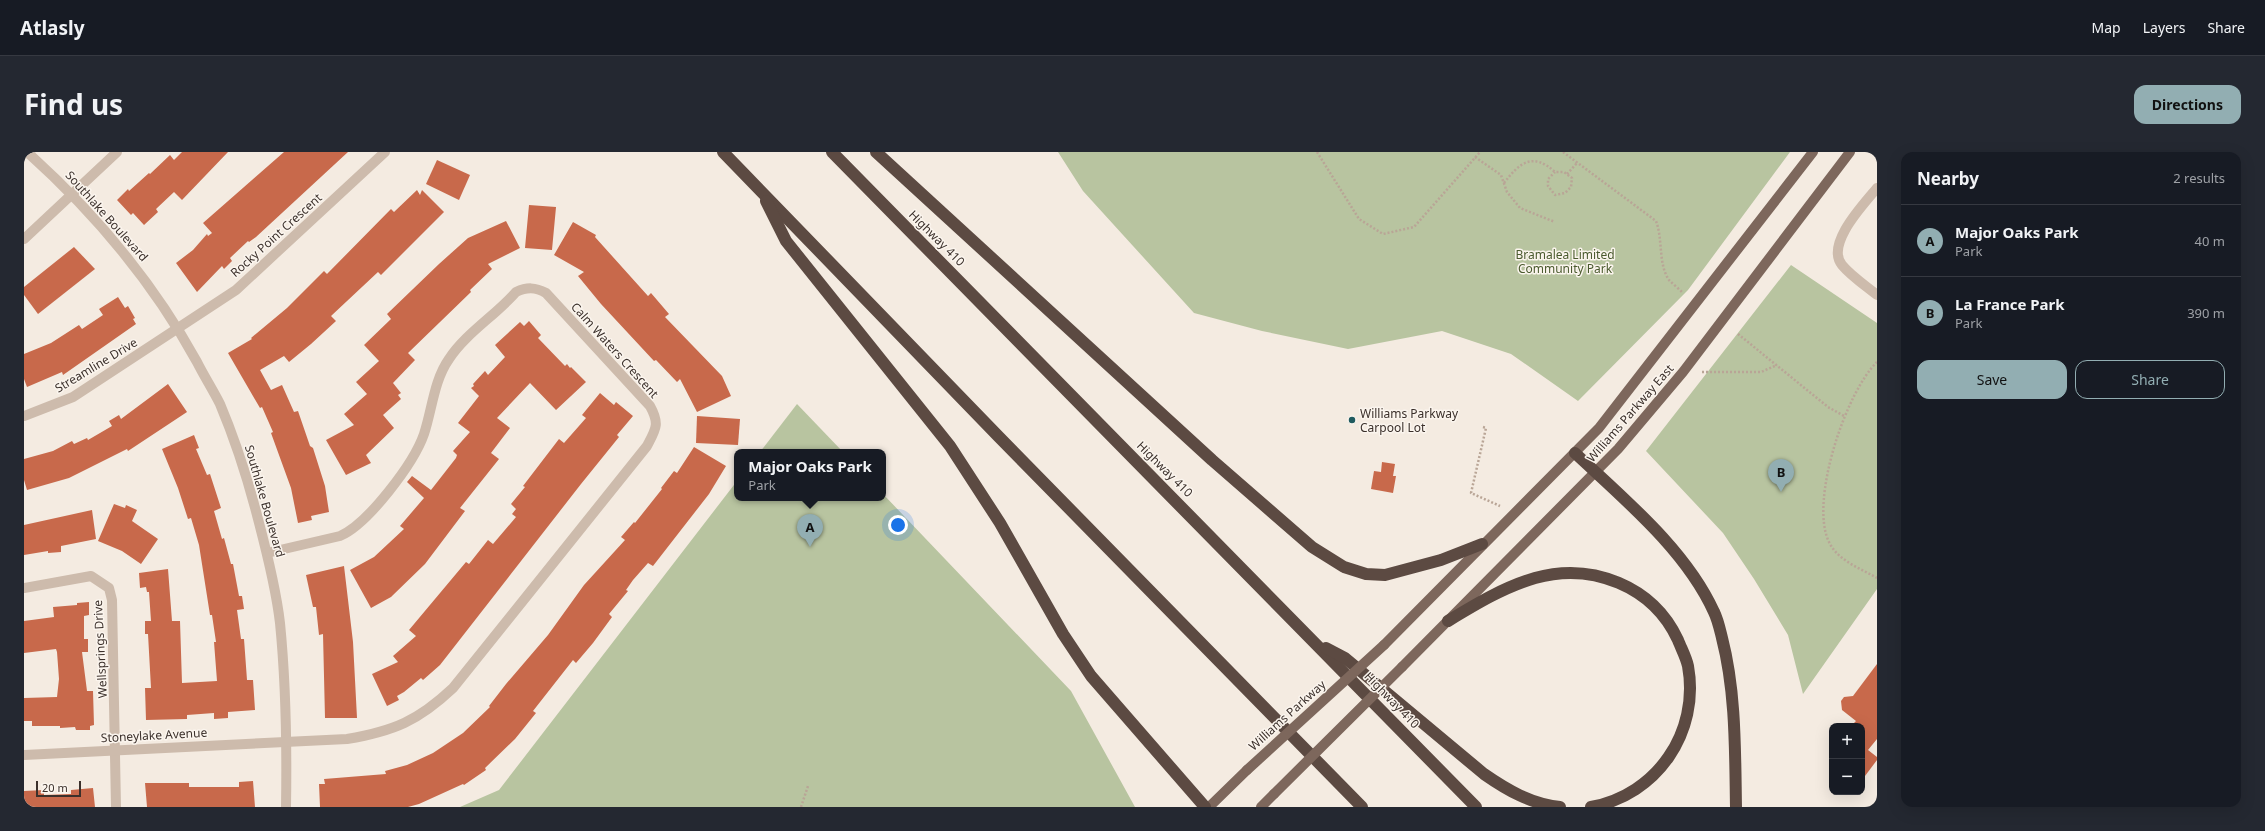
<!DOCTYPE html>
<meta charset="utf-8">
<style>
body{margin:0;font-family:"Noto Sans",sans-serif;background:#242831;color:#f1f3f6}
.controls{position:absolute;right:12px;bottom:12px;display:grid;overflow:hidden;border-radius:8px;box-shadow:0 4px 16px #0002}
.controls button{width:36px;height:36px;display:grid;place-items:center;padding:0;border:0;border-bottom:1px solid #363941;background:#171b24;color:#f1f3f6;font:20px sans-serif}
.scale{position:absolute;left:12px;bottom:10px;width:45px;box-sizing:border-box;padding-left:4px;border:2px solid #3b302b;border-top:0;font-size:11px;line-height:14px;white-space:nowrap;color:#3b302b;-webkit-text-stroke:3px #fbf5ee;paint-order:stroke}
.you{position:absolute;left:874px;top:373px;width:14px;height:14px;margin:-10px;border:3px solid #fff;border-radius:50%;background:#1a73e8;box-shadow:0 0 0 6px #1a73e833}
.badge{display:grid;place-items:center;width:26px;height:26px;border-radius:50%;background:#92aeb2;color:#111;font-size:13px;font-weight:700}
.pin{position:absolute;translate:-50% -33px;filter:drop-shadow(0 1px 2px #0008)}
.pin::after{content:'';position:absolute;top:21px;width:14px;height:12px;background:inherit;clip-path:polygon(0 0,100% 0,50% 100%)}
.popup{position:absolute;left:710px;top:297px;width:152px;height:52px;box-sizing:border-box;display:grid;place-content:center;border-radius:8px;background:#171b24;filter:drop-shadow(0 1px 3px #0005);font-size:13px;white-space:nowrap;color:#9ea1a6}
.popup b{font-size:15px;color:#f1f3f6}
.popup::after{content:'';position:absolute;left:50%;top:100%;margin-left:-8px;border:8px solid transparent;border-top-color:#171b24}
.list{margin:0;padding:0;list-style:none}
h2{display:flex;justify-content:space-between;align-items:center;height:52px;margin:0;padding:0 16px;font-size:17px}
h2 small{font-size:13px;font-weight:400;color:#9ea1a6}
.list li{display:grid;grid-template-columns:26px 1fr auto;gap:12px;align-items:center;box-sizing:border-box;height:72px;padding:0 16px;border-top:1px solid #363941}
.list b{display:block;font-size:15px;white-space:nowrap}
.list p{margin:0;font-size:13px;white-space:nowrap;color:#9ea1a6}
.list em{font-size:13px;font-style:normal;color:#9ea1a6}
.actions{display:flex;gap:8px;padding:12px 16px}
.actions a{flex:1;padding:9px 0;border:1px solid #92aeb2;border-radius:12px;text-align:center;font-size:14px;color:#92aeb2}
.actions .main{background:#92aeb2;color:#111}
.map{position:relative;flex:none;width:1853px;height:655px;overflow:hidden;border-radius:12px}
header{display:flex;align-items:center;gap:24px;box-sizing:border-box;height:56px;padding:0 20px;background:#171b24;border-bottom:1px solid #363941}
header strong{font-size:19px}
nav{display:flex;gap:22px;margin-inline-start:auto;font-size:14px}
.intro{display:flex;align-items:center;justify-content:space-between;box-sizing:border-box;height:96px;padding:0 24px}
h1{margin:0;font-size:28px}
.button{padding:10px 18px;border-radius:12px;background:#92aeb2;color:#111;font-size:14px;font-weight:700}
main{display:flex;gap:24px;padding:0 24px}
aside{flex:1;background:#171b24;border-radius:12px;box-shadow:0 4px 16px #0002}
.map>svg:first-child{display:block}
.green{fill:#b8c4a0}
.building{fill:#c8694b}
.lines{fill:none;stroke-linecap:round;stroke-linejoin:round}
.path{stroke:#b9a596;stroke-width:2.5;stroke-dasharray:2 2;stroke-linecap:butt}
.minor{stroke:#cdbbac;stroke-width:10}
.major{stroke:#7d675c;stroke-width:10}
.highway{stroke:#5c4a42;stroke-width:12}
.major-bridge{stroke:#7d675c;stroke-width:10}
.poi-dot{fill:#1f5a5e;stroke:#fbf5ee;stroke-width:1.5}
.labels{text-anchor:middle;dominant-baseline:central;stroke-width:3;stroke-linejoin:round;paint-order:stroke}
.street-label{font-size:12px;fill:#3b302b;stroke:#fbf5ee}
.park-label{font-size:12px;fill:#4a5a2e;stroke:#fbf5ee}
.poi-label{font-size:12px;fill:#3b302b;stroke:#fbf5ee;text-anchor:start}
</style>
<header>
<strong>Atlasly</strong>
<nav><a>Map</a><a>Layers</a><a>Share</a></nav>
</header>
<div class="intro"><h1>Find us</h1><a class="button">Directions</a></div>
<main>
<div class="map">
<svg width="1853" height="655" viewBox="0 0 1853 655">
<rect width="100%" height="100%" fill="#f4ebe1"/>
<g class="green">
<polygon points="1034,0 1766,0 1664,138 1554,249 1487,202 1418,179 1324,197 1238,179 1170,161 1059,39"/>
<polygon points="1767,113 1853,171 1853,437 1779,542 1764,483 1730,427 1699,381 1622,299"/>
<polygon points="773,252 819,300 736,300"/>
<polygon points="713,329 713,346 859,346 859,342 1047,539 1111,655 436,655 475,638"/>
</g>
<g class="building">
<polygon points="158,0 204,0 158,48 150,40 132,57 134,60 120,73 109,61 107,63 93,48 104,37 105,39 125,21 126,22 146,3 150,8"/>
<polygon points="260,0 324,0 232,85 225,90 224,89 206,106 208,109 200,117 198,114 173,140 152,111 169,98 183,82 184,84 188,81 179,71"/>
<polygon points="413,8 446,23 435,48 402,32"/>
<polygon points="393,38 396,43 398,38 420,60 357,123 354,120 307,164 312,169 287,192 265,210 260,204 236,218 247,238 258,233 270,260 274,259 286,294 289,296 301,334 305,360 287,364 288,368 274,371 267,336 247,281 249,280 238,255 236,256 204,201 228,187 227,186 263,156 300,119 303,122 367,57 370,60"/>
<polygon points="505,53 532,55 528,98 501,96"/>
<polygon points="482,69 496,96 464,112 468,117 446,138 447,140 384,201 391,208 369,231 377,241 374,243 377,247 359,263 370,276 342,303 347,311 322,323 302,288 330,273 320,262 343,242 332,230 355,209 340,193 367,167 363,162 415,112 444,86"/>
<polygon points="549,70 572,83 571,85 624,144 627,141 645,162 641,165 698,224 707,244 673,260 656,227 653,230 632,208 630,209 577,152 554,124 560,120 530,103"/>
<polygon points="50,95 71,117 14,162 0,143 0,135"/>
<polygon points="94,145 101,156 104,154 111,166 109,167 112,172 39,223 38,220 3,235 0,227 0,202 27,191 55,173 58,177 79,163 75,157"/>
<polygon points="505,169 517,183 514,186 541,214 543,212 546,216 547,215 562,230 532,258 506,231 473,266 486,276 467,301 475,307 436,356 441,359 401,412 367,445 347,456 326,418 350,405 380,377 376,374 400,346 383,330 388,324 407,338 432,306 433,303 429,299 446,280 434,271 455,244 447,236 450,234 449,232 461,219 464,223 481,205 471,193 496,170 500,174"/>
<polygon points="144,232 163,260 104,299 103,297 45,326 3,338 0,328 0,307 29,299 48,289 50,292 63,286 64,288 88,274 85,269 95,263 97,267"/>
<polygon points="576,241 590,253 592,250 609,264 593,283 595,285 557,332 416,513 399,528 397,526 380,540 373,544 375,548 363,554 348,522 374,510 369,504 392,484 385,478 442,410 445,412 464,388 469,392 492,365 488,362 492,357 487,352 501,335 499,334 535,287 540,291 562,266 558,263"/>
<polygon points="673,264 716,267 714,293 672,291"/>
<polygon points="170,283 175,296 172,297 183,323 186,322 197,356 190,359 198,387 200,386 207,412 209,412 215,444 218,444 220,457 213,458 217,487 220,487 223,528 229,528 231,558 204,560 204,566 190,567 190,561 163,563 163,567 122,568 121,536 127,536 124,482 121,482 121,469 127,469 125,440 123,440 122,435 116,436 115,421 144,417 148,469 156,469 158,531 193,529 190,490 192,490 188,463 186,463 175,393 167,366 164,367 154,336 138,297"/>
<polygon points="670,295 702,314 685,342 629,414 624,411 609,428 602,438 604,439 585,462 588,465 569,491 552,511 549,508 509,559 512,561 491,587 461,616 462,618 440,633 439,632 395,652 384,655 296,655 295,632 301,632 300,627 362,622 361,619 383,613 409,601 439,581 466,555 465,554 482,532 524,483 560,433 601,388 597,385 610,370 611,371 638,337 637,336 650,319 653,321"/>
<polygon points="1358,310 1371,312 1369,324 1372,324 1369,341 1347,337 1350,319 1357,320"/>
<polygon points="90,352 101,356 102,353 113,358 108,369 134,387 117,412 98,399 74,389"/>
<polygon points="68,358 72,387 37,394 37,400 24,401 24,399 0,403 0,373"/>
<polygon points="320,414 329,490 333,566 301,566 299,482 295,483 292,455 289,455 282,423"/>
<polygon points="65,450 65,463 60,464 60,487 64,487 64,500 58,500 63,539 69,539 70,573 66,574 66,578 52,578 51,575 36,576 36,574 8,574 8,569 0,569 0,546 33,545 35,527 33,500 32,497 0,501 0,469 30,465 29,455 53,453 53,451"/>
<polygon points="1853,512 1853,587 1844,598 1853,605 1853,608 1838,628 1838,574 1830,571 1832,569 1818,558 1817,549 1820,545 1829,544"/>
<polygon points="229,629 231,655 123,655 121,631 165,631 165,635 215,635 215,630"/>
<polygon points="69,636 71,655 0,655 0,639 20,638 20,643 47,642 47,638"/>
</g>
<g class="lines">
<g class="path">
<polyline points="1293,0 1335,67 1359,82 1390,75 1456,0"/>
<path d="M1539,0l93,69c7,18 2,43 13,59 4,4 10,9 14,13"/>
<polyline points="1451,5 1477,23 1483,40 1496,56 1531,70"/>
<polyline points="1543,22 1553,11"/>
<path d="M1480,31c16,-21 29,-31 51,-11h9l8,6 -1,9 -6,6 -10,2 -7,-9v-7l7,-7"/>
<polyline points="1714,182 1804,255 1820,264"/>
<path d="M1853,210c-31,30 -68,139 -48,180 9,19 31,26 48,36"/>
<polyline points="1678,220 1737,220 1753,213"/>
<polyline points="1459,275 1462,276 1447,341 1476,354"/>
<polyline points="777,655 784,634"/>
</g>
<g class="minor">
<path d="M3,0c68,61 126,130 170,210 7,14 16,28 23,42 16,38 28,76 38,115 9,34 18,69 22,104 6,61 7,123 6,184"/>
<path d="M1853,36c-13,16 -52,56 -35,77 9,11 24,21 35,30"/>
<polyline points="0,87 93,0"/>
<polyline points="0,264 49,245 212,138 361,0"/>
<polyline points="0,436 67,424 85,436 88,448 92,655"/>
<path d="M0,603l323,-16c47,-8 71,-18 106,-51l194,-242c9,-17 13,-22 3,-40l-104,-113c-11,-6 -19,-6 -30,-1 -20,23 -51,42 -67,67 -15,21 -17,51 -25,75 -10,29 -56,90 -84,102l-73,17"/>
</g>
<g class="major">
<polyline points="1360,493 1575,276 1789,0"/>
<polyline points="1378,515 1594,297 1659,220 1826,0"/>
<polyline points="1185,655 1223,618"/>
<polyline points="1237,655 1250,642"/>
</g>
<g class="highway">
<polyline points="699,0 975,285 1338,655"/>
<polyline points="808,0 1452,655"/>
<polyline points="852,0 1188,308 1288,395 1320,415 1342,422 1361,423 1417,408 1458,392"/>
<polyline points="742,49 762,89 926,294 976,371 1039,482 1067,524 1181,655"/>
<path d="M1551,301c49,46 111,97 139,159 4,8 6,18 8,26 14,54 13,113 14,169"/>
<path d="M1424,469c28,-17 56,-34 87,-43 57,-16 118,8 143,62 3,8 8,17 10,26 12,66 -31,129 -97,141"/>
<path d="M1302,496l19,10 139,116c23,16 47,30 76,33"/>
</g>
<g class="major-bridge">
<polyline points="1223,618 1360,493"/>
<polyline points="1250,642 1378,515"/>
</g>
</g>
<circle class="poi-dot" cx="1328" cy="268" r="4"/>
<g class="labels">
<g class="street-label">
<text transform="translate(83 64) rotate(48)">Southlake Boulevard</text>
<text transform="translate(252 83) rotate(-42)">Rocky Point Crescent</text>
<text transform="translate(913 86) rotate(45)">Highway 410</text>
<text transform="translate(591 198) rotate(48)">Calm Waters Crescent</text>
<text transform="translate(72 213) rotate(-31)">Streamline Drive</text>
<text transform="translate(1606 261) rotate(-49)">Williams Parkway East</text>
<text transform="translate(1141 317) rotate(45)">Highway 410</text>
<text transform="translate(241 349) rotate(74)">Southlake Boulevard</text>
<text transform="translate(76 497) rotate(-93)">Wellsprings Drive</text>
<text transform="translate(1368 548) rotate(46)">Highway 410</text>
<text transform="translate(1263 563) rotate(-42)">Williams Parkway</text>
<text transform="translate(130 583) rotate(-3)">Stoneylake Avenue</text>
</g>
<g class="park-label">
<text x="1541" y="102">Bramalea Limited<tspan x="1541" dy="14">Community Park</tspan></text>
</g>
<g class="poi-label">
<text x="1336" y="261">Williams Parkway<tspan x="1336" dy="14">Carpool Lot</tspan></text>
</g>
</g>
</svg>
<div class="controls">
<button>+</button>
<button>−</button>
</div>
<div class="scale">20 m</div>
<div class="you"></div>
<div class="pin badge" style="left:786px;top:395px">A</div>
<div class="popup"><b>Major Oaks Park</b>Park</div>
<div class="pin badge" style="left:1757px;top:340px">B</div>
</div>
<aside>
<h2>Nearby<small>2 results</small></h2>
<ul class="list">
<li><span class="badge">A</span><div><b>Major Oaks Park</b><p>Park</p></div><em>40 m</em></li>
<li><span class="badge">B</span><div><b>La France Park</b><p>Park</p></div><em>390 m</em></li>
</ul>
<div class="actions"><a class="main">Save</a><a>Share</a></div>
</aside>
</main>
